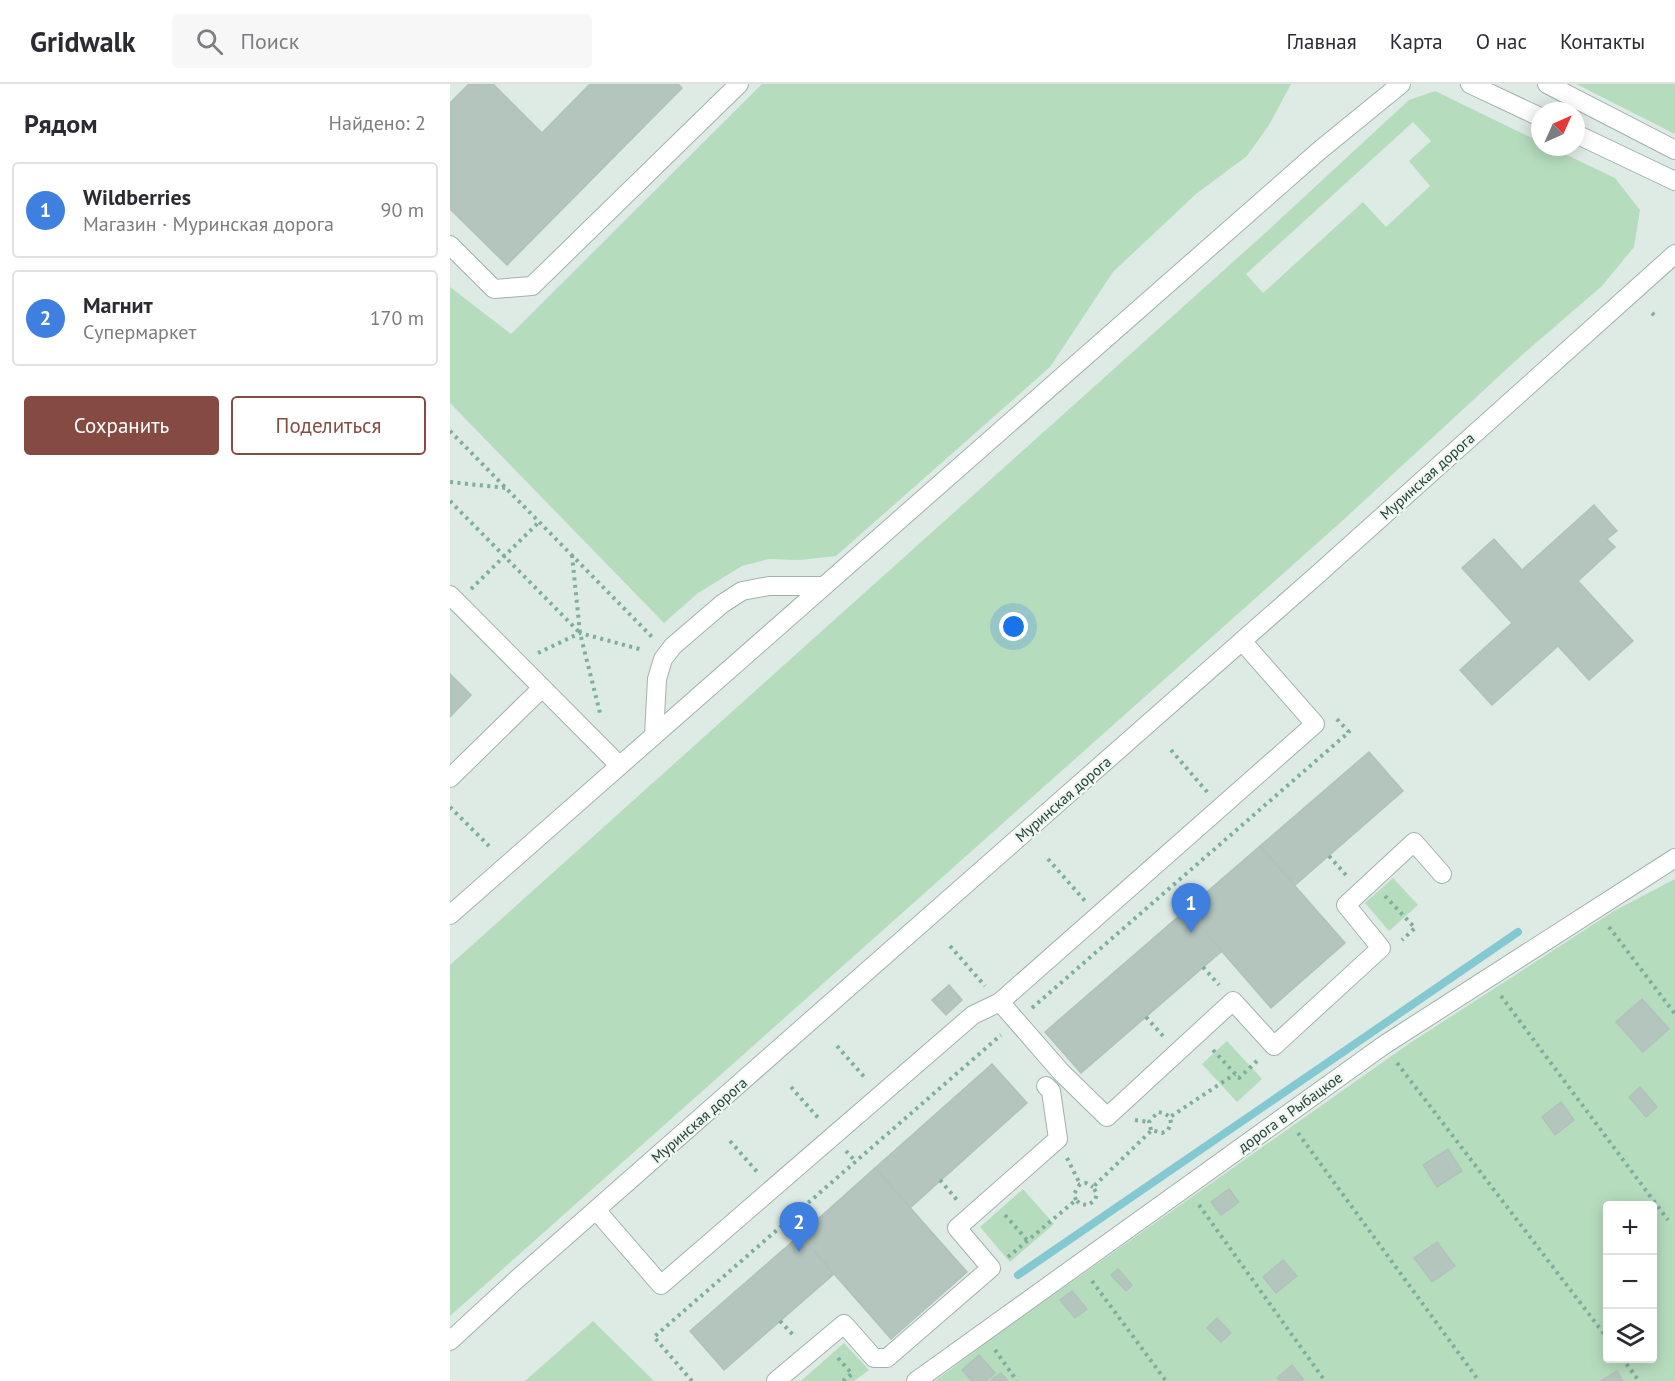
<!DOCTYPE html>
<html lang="ru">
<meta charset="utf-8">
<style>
body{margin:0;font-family:"PT Sans",sans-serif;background:#f7f7f7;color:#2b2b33}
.controls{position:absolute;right:18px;bottom:18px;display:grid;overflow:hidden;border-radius:6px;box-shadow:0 3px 15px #0003}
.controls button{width:54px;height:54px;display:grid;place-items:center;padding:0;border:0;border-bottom:2px solid #e1e1e2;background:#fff;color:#2b2b33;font:30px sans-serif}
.compass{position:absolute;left:1081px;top:18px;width:54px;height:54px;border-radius:50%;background:#fff;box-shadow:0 3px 15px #0003;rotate:45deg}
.you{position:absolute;left:564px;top:543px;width:21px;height:21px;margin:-15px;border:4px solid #fff;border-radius:50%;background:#1a73e8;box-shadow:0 0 0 9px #1a73e833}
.badge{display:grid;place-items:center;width:39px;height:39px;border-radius:50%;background:#854a41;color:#fff;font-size:20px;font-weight:700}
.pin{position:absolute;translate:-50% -50px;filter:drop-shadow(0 2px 3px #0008)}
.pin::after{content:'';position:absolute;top:32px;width:21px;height:18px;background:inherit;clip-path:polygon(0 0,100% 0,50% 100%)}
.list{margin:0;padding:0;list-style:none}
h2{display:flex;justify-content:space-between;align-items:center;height:78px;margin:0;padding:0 24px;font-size:26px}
h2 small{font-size:20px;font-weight:400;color:#7c7c81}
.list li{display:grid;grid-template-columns:39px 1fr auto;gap:18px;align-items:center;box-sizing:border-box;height:96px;margin:0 12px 12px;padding:0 12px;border:2px solid #e1e1e2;border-radius:6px}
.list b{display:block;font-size:22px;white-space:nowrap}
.list p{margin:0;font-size:20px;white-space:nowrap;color:#7c7c81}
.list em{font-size:20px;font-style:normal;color:#7c7c81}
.actions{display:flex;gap:12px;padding:18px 24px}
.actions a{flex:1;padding:14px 0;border:2px solid #854a41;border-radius:6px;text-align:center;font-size:21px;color:#854a41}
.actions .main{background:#854a41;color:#fff}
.icon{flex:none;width:33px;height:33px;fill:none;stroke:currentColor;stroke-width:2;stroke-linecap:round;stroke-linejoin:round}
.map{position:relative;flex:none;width:1225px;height:1297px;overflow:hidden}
header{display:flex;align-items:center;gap:36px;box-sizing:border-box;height:84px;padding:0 30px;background:#fff;border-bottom:2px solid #e1e1e2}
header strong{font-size:28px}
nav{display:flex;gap:33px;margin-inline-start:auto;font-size:21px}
.search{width:420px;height:54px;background:#f7f7f7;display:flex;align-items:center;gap:15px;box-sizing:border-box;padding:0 21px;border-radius:6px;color:#7c7c81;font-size:22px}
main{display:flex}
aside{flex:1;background:#fff}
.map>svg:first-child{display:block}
.green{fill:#b6dcbe;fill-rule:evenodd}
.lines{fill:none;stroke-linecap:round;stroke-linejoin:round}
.stream{stroke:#84c9d1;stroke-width:8}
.building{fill:#b3c5bd;stroke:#b0c3bb;stroke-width:1.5}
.minor-casing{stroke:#a1b2ab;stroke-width:20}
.path{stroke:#7eae9d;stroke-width:4;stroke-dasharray:3 4.5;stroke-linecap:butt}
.minor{stroke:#fff;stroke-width:18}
.labels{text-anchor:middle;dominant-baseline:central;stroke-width:4.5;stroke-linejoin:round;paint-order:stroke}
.street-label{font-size:15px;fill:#1f3a31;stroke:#eef7f2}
</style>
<header>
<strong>Gridwalk</strong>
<div class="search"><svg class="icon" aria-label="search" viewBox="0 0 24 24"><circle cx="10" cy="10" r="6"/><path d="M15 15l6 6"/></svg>Поиск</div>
<nav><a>Главная</a><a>Карта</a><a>О нас</a><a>Контакты</a></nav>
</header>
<main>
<aside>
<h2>Рядом<small>Найдено: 2</small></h2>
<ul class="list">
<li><span class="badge" style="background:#3f7fe0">1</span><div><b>Wildberries</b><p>Магазин · Муринская дорога</p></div><em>90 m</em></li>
<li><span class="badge" style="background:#3f7fe0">2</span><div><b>Магнит</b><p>Супермаркет</p></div><em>170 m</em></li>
</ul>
<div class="actions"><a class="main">Сохранить</a><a>Поделиться</a></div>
</aside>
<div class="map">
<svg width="1225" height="1297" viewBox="0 0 1225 1297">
<rect width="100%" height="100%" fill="#deeae4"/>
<g class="green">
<polygon points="312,0 841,0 819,41 797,72 746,110 663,188 600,283 386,472 349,476 319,475 292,482 248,509 214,539 0,319 0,203 61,250"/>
<polygon points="1126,0 1225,0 1225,50"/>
<path d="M985,7l105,51v5h10l65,31 25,32 -6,37 -32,39 -79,68 -182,168 -891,794v-351l813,-730 146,-135zM963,38l18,19 -22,20 21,25 -44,41 -23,-25 -100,91 -17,-19z"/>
<polygon points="943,794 968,821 939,847 915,819"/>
<path d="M1225,795v502h-740l60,-45 412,-291 207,-134zM1158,1122h44v152h-44z"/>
<polygon points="777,957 812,995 787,1018 752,980"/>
<polygon points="573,1105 604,1140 560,1178 530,1143"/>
<polygon points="143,1237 204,1297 75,1297"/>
<polygon points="394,1259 419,1286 404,1297 351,1297"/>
</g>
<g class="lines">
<polyline class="stream" points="568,1191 1068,848"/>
</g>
<g class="building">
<polygon points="19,0 43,0 92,49 140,0 228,0 232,4 57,181 0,125 0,19"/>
<polygon points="1144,421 1167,447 1157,455 1165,463 1128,497 1183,557 1139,596 1108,562 1042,621 1010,586 1062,539 1012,484 1044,455 1072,486"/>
<polygon points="0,590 21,611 0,633"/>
<polygon points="919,668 953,707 844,802 810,762"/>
<polygon points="810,762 895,859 821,924 736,826"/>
<polygon points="736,826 772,867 631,989 595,948"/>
<polygon points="499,901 512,916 496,931 482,916"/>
<polygon points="1192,915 1219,945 1193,968 1166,938"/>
<polygon points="542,980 577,1019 460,1124 425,1084"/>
<polygon points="1190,1003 1207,1023 1196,1033 1179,1013"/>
<polygon points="1111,1018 1124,1036 1105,1051 1092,1033"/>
<polygon points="998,1065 1012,1087 987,1103 973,1081"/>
<polygon points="425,1084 517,1188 441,1255 350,1151"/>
<polygon points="779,1105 789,1118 771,1131 761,1118"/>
<polygon points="350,1151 384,1190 274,1286 240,1247"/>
<polygon points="987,1158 1005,1182 982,1198 964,1174"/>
<polygon points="833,1176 847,1192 826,1209 813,1193"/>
<polygon points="668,1185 682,1201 676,1207 661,1191"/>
<polygon points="622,1207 637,1225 625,1234 610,1216"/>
<polygon points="767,1234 781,1249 771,1258 757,1244"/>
<polygon points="529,1271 545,1289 536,1297 522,1297 512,1286"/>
<polygon points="842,1281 853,1295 850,1297 830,1297 827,1294"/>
<polygon points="1167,1287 1173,1297 1151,1297"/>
<polygon points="551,1289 557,1296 542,1297 541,1296"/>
</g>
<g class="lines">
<defs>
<g id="minor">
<polyline points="1020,0 1090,33"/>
<polyline points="1097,0 1225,66"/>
<polyline points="1126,50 1225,97"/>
<polyline points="0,161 44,205 82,202 289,0"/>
<polyline points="0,511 169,681"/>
<polyline points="204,651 207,595 213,575 223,562 272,520 292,507 319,502 373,502"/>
<polyline points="0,694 92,604"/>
<polyline points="0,831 870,66 951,0"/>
<polyline points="550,918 611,988 657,1033 783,917 824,962 931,864 896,821 964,758 992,790"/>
<polyline points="146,1126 211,1201 523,931 550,918 865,640 792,557"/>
<polyline points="0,1257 65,1197 867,491 1225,170"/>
<polyline points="326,1297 394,1240 424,1274 437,1274 541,1184 507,1144 608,1055 601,1007 596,1002"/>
<polyline points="466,1297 934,961 1225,774"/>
</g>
</defs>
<use href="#minor" class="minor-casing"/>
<g class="path">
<polyline points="1202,229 1205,232"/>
<polyline points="0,347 203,554"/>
<polyline points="0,398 56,404"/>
<polyline points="0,417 130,549"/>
<polyline points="122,471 130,549 150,629"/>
<polyline points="21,505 89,438"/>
<polyline points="88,569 130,549 193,566"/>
<polyline points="721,666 758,709"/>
<polyline points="0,723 39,762"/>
<polyline points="879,772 896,791"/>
<polyline points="598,775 635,817"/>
<polyline points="935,812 965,844 952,856"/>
<polyline points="1159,843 1225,930"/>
<polyline points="500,862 535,902"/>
<polyline points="753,883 769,901"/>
<polyline points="1051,912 1218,1136"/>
<polyline points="582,924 899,648 886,634"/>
<polyline points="696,933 713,952"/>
<polyline points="387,962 416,995"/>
<polyline points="763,966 789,994 808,976"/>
<polyline points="947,979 1158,1255"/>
<polyline points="341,1003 370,1036"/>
<polyline points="685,1036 699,1038"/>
<polyline points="701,1046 699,1038 708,1028 714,1029 720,1033"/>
<polyline points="848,1049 1029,1297"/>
<polyline points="280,1057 309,1090"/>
<polyline points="396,1067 406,1078"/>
<polyline points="617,1074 630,1100"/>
<polyline points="490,1096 507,1116"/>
<polyline points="626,1116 624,1110 630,1100 636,1099 643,1103"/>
<polyline points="749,1121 875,1297"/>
<polyline points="555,1131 578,1157"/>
<polyline points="558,1173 626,1116 630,1120 638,1121 645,1116 647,1110 643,1103 702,1046 712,1049 718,1046 721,1040 720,1033 785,990"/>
<polyline points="642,1197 716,1297"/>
<polyline points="330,1237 345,1253"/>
<polyline points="545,1266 567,1297"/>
<polyline points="388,1274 402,1290"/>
<polyline points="1172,1274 1189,1297"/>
<polyline points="242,1297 204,1253 551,951"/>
<polyline points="393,1297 402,1290"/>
</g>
<use href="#minor" class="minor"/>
</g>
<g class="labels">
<g class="street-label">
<text transform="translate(977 392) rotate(-42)">Муринская дорога</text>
<text transform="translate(613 715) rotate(-41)">Муринская дорога</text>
<text transform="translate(840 1028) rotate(-36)">дорога в Рыбацкое</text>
<text transform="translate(249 1036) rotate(-41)">Муринская дорога</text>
</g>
</g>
</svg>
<div class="controls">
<button>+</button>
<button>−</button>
<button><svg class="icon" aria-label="layers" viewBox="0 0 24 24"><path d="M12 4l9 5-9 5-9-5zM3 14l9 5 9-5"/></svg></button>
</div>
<svg class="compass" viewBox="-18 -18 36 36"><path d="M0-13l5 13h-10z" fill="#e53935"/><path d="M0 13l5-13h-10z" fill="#7c7c81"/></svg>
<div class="you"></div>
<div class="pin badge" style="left:741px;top:849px;background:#3f7fe0">1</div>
<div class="pin badge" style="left:349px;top:1168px;background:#3f7fe0">2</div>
</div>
</main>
